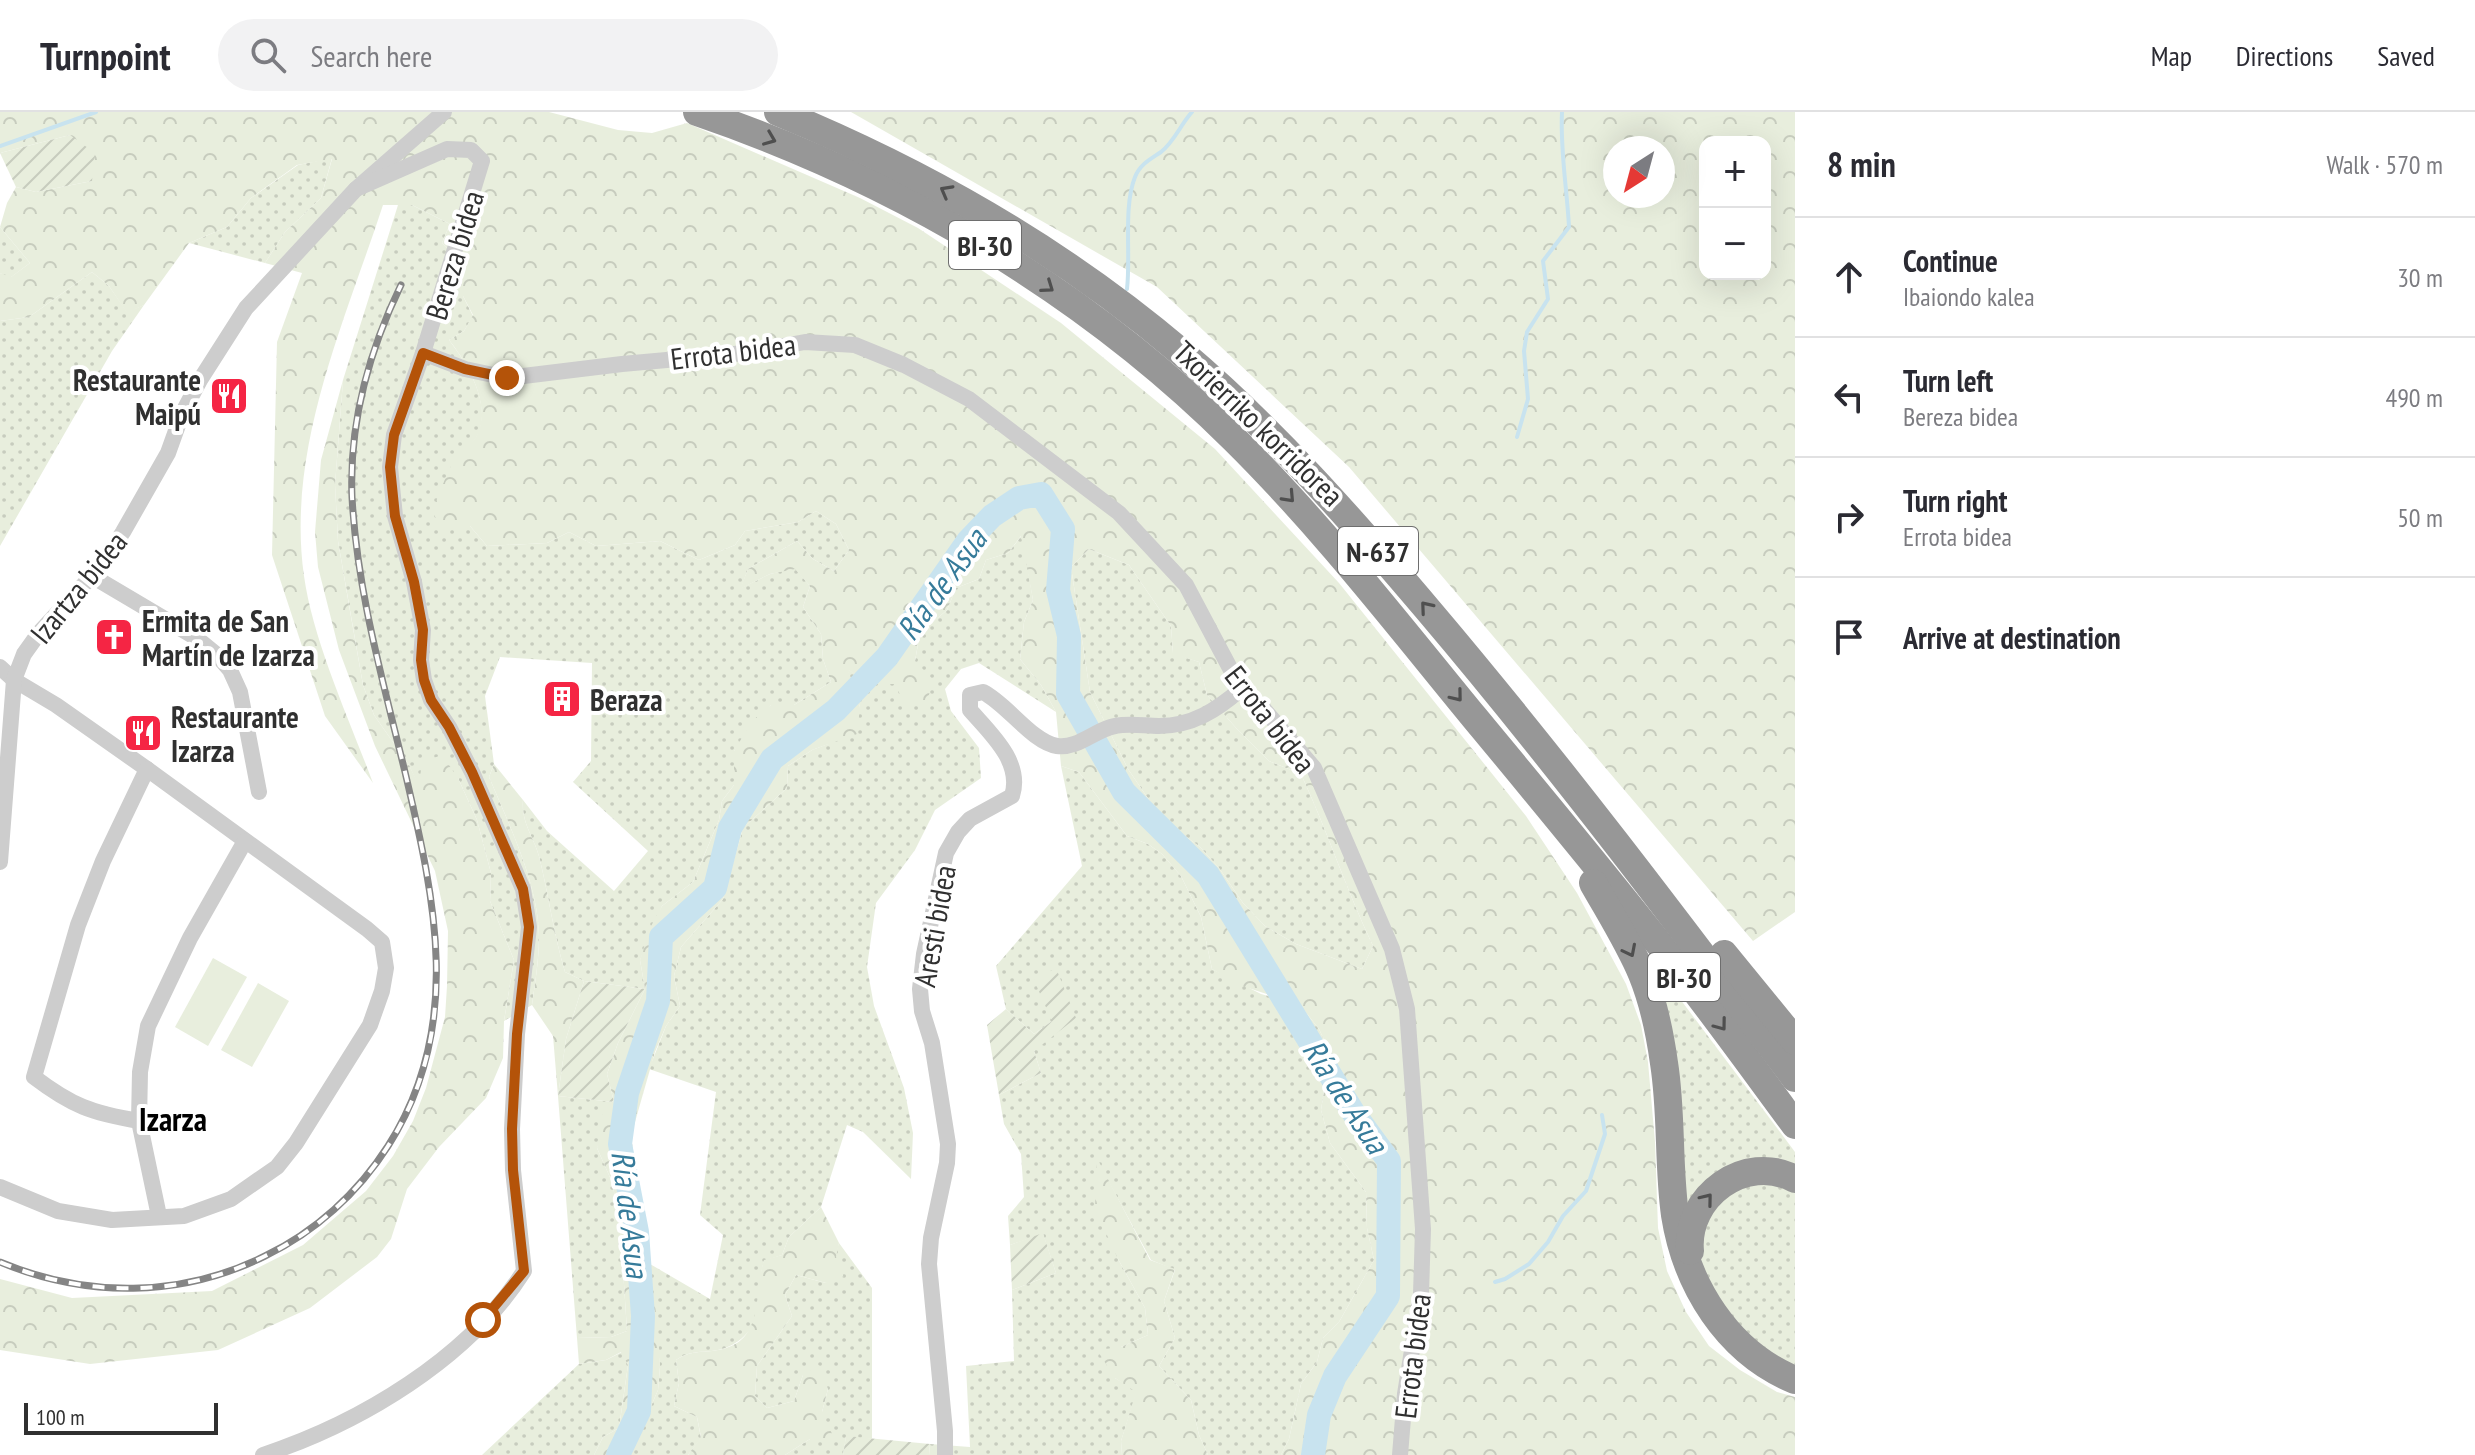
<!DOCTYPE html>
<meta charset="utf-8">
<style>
body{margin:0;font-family:"PT Sans Narrow",sans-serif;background:#f2f2f3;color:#2b2b33}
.controls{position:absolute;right:24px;top:24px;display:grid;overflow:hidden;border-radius:16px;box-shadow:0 8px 32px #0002}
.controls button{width:72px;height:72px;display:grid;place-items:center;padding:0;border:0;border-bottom:2px solid #e1e1e2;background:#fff;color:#2b2b33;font:40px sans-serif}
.compass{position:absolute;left:1603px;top:24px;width:72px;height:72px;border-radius:50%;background:#fff;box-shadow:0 8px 32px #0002;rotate:216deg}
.scale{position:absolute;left:24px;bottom:20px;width:194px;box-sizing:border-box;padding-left:8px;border:4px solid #303030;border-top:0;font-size:22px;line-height:28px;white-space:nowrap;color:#303030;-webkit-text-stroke:6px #fff;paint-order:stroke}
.stop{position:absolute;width:24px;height:24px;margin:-18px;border:6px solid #b45309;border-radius:50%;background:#fff}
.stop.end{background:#b45309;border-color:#fff;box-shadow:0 2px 8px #0008}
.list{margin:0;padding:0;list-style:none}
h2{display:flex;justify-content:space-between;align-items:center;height:104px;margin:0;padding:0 32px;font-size:34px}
h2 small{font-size:26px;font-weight:400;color:#7c7c81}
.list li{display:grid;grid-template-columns:52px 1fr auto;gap:24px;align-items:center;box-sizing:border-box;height:120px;padding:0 32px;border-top:2px solid #e1e1e2}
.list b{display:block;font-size:30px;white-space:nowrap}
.list p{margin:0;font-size:26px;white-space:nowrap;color:#7c7c81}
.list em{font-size:26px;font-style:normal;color:#7c7c81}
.icon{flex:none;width:44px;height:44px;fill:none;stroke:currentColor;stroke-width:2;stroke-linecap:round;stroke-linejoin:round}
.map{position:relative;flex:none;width:1795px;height:1343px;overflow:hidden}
header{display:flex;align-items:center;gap:48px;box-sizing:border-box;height:112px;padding:0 40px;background:#fff;border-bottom:2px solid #e1e1e2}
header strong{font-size:38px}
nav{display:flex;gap:44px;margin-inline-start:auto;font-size:28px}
.search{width:560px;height:72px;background:#f2f2f3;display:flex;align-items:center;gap:20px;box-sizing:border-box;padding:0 28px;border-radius:44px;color:#7c7c81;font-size:30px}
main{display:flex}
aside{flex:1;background:#fff}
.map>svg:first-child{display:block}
.grass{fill:url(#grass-dots)}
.forest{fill:url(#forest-crowns);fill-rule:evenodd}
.garden{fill:url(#garden-furrows)}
.pitch{fill:#e8eedd}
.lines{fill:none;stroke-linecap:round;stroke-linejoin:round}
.stream{stroke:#c8e3ef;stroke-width:4}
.river{stroke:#c8e3ef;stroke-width:24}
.street{stroke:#cdcdcd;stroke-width:16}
.highway{stroke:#979797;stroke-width:28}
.rail-casing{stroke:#858585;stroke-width:7}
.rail{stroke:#fff;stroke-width:4;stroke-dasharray:12;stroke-linecap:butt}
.oneway{stroke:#4f4f4f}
.route{stroke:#b45309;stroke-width:10}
.labels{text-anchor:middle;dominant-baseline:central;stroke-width:8;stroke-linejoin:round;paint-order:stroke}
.shield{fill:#fff;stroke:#6e6e6e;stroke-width:2}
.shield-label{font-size:28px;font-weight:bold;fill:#303030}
.street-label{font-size:30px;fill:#303030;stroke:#fff}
.poi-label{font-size:30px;font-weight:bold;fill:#303030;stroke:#fff;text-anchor:start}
.water-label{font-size:32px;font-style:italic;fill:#367b9a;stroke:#fff}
.neighbourhood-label{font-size:32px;font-weight:bold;fill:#000;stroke:#fff}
</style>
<header>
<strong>Turnpoint</strong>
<div class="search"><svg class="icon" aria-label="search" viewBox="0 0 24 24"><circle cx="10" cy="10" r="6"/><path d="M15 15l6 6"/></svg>Search here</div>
<nav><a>Map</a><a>Directions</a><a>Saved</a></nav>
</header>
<main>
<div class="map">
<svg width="1795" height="1343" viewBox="0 0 1795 1343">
<defs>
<pattern id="grass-dots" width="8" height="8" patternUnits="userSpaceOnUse" patternTransform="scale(2)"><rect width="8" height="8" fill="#e8eedd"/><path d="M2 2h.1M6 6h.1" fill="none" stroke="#c7ccbe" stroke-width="1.8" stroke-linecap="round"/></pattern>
<pattern id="forest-crowns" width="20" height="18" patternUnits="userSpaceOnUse" patternTransform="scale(2)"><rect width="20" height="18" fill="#e8eedd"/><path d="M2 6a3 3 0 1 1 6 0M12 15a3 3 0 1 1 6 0" fill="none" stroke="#c7ccbe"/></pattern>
<pattern id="garden-furrows" width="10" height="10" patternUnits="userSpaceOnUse" patternTransform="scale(2)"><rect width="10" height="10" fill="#e8eedd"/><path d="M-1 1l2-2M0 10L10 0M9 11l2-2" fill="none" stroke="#c7ccbe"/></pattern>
</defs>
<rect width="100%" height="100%" fill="#fff"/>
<g class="grass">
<polygon points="332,46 321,86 285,120 265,151 189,131 227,115 251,86 298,53"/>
<path d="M398,93h14l38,19 -8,19 21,20v33l10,20 -9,15 -15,9c19,24 45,68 27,98 -4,6 -13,12 -18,17l12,71 17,20 60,-3 22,-11 27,14 64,-5 39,19 36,-15 10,-14 53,-9 18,-11 20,13 13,26 -15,21 -21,-12 -16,-18 -49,28 -7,19 29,-14 25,-6 15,18 -7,21 18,27 2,25 8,23 -37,23h-23l-37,46v34l-12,16 -3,19 -26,62 -31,24 -22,54 5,29 -61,-8 -19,-9c-11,-37 -16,-74 -25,-112 -5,-22 -19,-36 -17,-60l24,31 67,60 34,-40 -75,-69 18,-21 1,-98 -92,-6 -15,39 9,68 -5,13c20,47 50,109 50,160 0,23 -4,46 -7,68l-28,16 10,-61 -24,-59 1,-28 -14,-53 -19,-42 -39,9 -10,-22 -35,-50 -11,-30 -25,-144 -3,-56 8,-105z"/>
<polygon points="0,115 30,151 10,166 0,161"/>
<polygon points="92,160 109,174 127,200 144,193 112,239 0,434 0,209 29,205"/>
<path d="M1022,423l11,65 -9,22 -4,37 21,26 15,27 -77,-49 -18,6 -16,20 6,22 28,37 2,30 -46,32 -20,40 -39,53 -9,64 7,39 30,82 9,45 -2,46 -48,-47 -16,-7 -26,82 -32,30 -7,18 -18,6c-6,18 -2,39 -8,57 -5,16 -22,29 -38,32 -17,3 -27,0 -42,10l3,23 -5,23 23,11 4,21 -13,17h-58l28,-65 2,-23 -10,-103 60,35 13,-64 -23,-20 16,-123 -67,-23 17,-43 14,-20 -6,-30 7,-29 42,-48 20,-71 44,-40 1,-22 24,-16 16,-6 32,-37 -13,-38 26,15 42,-23 5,-28 27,-23 9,-22 23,-9 7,-19 22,-7z"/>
<path d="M1089,437l40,16 42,61 2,27 26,9 8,33 30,34 32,32 32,13c26,56 45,115 72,172l-11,23 -66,-25 -31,-18 -22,-23 -24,-35 -19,-21 -38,-28 -34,-50 -38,-77 -19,-125z"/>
<polygon points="1061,654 1079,660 1127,724 1148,732 1162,742 1181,764 1201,805 1212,857 1261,882 1300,893 1319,917 1330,940 1321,998 1330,1031 1366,1080 1367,1116 1374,1148 1339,1210 1323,1226 1317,1250 1301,1272 1289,1327 1281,1343 1208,1343 1199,1323 1191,1288 1159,1254 1175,1226 1164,1189 1175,1158 1151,1148 1097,1048 1118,1147 1145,1196 1148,1223 1121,1235 1115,1266 1137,1279 1121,1329 1122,1343 929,1343 930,1332 970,1335 966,1254 1014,1249 1012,1178 1056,1161 1043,1122 1010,1133 1008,1104 1024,1085 1021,1042 1004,1012 999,983 1041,961 1034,939 1052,909 1034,922 1006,897 996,854 1082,754"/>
<polygon points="1629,819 1795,1040 1795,1058 1686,1092"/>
<polygon points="558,984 614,990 597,1036 612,1070 620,1110 627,1219 611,1225 577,1226"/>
<polygon points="1764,1069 1795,1078 1795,1257 1737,1219 1698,1154 1699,1119 1726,1082"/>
<polygon points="839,1131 872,1176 872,1327 846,1325 843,1343 785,1343 810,1327 822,1300 828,1277 803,1263 794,1289 767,1296 755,1284 757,1254 792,1204 785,1183 796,1163 826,1171"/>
<polygon points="622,1240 628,1253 619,1316 603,1325 594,1343 482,1343 579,1252 606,1248"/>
</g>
<g class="forest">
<path d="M0,0h549l69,18 34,3 35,-10 173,75 58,30 143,95 154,126 124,134 187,233 51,77 49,91 15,41 7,37 7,80 3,86 9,43 19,41 23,34 31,24 37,22 18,5v58h-514l8,-16 12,-55 16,-22 6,-24 16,-16 35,-62 -7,-32 -1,-36 -36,-49 -9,-33 9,-58 -11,-23 -19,-24 -61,-20 -27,-16 -11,-52 -20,-41 -19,-22 -14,-10 -21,-8 -48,-64 -18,-6 -5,-54 -15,-27 -21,-26 4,-37 9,-22 -12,-64 -13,17 -22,7 -7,19 -23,9 -9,22 -27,23 -5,28 18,19 -6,22 -23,1 -9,-19h-22l-25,-14 12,37 -3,27 -45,16 -24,16 -1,22 -44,40 -20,71 -42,48 -7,29 6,30 -14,20 -11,26 -24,84 27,191 2,40 -2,23 -28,65h-36l9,-18 16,-9 9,-63 -7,-13 -15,8 -27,4 -2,-26 34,-1 16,-6 -7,-109 -8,-40 -15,-34 4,-32 13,-14 -7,-28 11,-31 27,-54 -5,-29 10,-32 12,-22 31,-24 26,-62 3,-19 12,-16v-34l18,-30 19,-16h23l37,-23 -8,-23 -2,-25 -18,-27 7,-21 -15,-17 -25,5 -30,15 8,-20 49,-28 16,18 21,12 15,-21 -13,-26 -20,-13 -18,11 -53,9 -10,14 -36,15 -39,-19 -64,5 -27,-14 -22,11 -60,3 -17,-20 -27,5 -11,-20c8,-18 15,-41 26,-57 5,-6 14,-10 18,-17 17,-31 -8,-73 -27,-97l15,-9 9,-16 -10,-19v-33l-21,-20 8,-19 -38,-19h-29c-39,119 -97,244 -79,371 9,65 46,145 69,207l-48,-67 -53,-161 5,-213 25,-69 -37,-10 20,-31 36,-34 11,-39 -35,6 -46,33 -24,29 -38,16 -45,62 -17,8 -18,-27 -17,-14 -63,45 -29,4v-48l11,4 19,-14 -30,-36 7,-24 9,-16 20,5 56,-11 -22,-46 -70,18zM1089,437l40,16 42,61 2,28 26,8 8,33 30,34 32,32 32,13c26,56 45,115 72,172l-11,23 -66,-25 -31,-18 -22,-23 -24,-35 -19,-21 -38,-28 -34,-50 -38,-77 -19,-125z"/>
<path d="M851,0h944v800l-42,29 -404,-474 -192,-180zM1705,30h60v132h-60zM1615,36h48v48h-48z"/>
<polygon points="343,268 335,373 338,429 350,499 363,573 374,603 409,653 419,673 422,650 442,643 458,666 477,708 491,761 490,789 514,848 504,909 503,946 486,986 439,1035 407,1077 391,1127 377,1145 310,1196 218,1238 90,1252 0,1238 0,1167 72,1186 212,1179 303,1133 366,1079 393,1044 413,1009 426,976 445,905 447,874 448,819 435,759 375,634 339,538 318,455 315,420 321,348"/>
<path d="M494,652l29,36c-2,24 12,38 17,60 9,38 14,75 25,112l19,9 -18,58 -8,57 -5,-60 -21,-31c3,-22 7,-45 7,-68 0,-51 -30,-113 -50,-160z"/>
<polygon points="1097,1046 1150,1148 1175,1157 1164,1189 1175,1226 1159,1254 1191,1288 1199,1323 1208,1343 1122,1343 1121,1329 1136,1280 1115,1266 1097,1238 1121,1235 1148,1223 1145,1196 1118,1147 1095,1097"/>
<path d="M821,1095l18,36 -3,14 8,19 -18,7 -30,-8 -11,20 7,21 -35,50 -2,30 12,12 27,-7 9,-26 16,-10 9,24 -6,23 12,26 -24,1 -25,16h-97l13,-18 -4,-20 -23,-11 5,-23 -3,-23c15,-10 25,-7 42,-10 48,-8 35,-57 46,-90l18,-5 7,-18z"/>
</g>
<g class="garden">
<polygon points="70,23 95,41 92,69 36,80 16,75 0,41"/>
<polygon points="1056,856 1076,906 1034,939 1041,961 999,983 987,913 1006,897 1034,922 1052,909 1034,868"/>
<polygon points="584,869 645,877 618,931 607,962 614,990 558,984 566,927"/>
<polygon points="1043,1121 1056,1161 1012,1178 1010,1133"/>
<polygon points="846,1324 930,1332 929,1343 843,1343"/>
</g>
<g class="pitch">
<polygon points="213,846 247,865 208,934 175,915"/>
<polygon points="258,871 289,889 252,955 221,938"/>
</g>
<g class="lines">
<g class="stream">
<polyline points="0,34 96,0"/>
<path d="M1127,177c4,-34 -4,-82 8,-112 5,-13 16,-18 26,-25 13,-10 20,-28 31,-40"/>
<path d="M1517,325l11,-38 -4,-48 3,-19 21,-33 -5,-38 26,-34c-2,-39 -9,-76 -7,-115"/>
<polyline points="1495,1170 1505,1167 1529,1152 1548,1130 1563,1104 1586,1079 1605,1022 1602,1003"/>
</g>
<polyline class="river" points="618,1343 639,1299 643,1204 637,1120 620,1032 627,981 658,889 661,825 715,776 730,716 772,647 836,598 887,545 968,429 992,404 1019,386 1041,382 1063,417 1058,478 1069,524 1068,582 1124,680 1208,763 1353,1000 1389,1049 1388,1184 1335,1264 1319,1303 1313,1343"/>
<g class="street">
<polyline points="423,241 465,257 507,266 622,252 745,241 805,230 855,233 904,253 969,287 1119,401 1186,473 1241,577 1263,596 1314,656 1392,837 1407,897 1423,1117 1421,1182 1405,1282 1400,1343"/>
<polyline points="92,464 195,525 217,543 230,558 240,580 259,680"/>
<polyline points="0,555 14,568 56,593 147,657 367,817 382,830 386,856 382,879 370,913 296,1031 277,1055 231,1087 184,1104 112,1108 58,1099 0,1075"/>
<polyline points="0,750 14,568 24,542 39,521 101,454 123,420 168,341 182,302 200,268 246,196 356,77 444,0"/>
<path d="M139,1009c-47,-8 -67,-15 -105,-44l44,-152 25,-64 44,-92"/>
<polyline points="159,1104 139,1009 140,960 148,914 190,826 245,729"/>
<path d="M263,1343c97,-32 205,-96 261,-184l-11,-101 -1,-41 5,-95 12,-107 -6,-38 -51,-117 -23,-45 -18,-27 -7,-20 -3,-20 2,-30 -9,-48 -19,-66 -5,-49 4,-32 29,-82 59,-192 -11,-11 -24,-1 -91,40"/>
<path d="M945,1343v-24l-16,-167 2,-26 16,-75 1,-19 -16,-101 -10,-32 -2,-22 4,-35 22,-101 12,-21 12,-13 42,-23c11,-34 -22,-63 -42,-86v-15l13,-3c24,12 49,50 74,54 21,3 39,-17 58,-20 15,-3 29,0 44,0 33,0 58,-16 82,-37"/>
</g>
<g class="highway">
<path d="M697,0c199,68 387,178 537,327 87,86 162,183 240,278 58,70 117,141 174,213 51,63 99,130 147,195"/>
<path d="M778,0c146,60 283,138 404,241 91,77 170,167 247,258 128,151 247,309 366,467"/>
<path d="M1593,771c17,30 36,60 49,91 11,27 18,60 22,89 8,50 4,102 11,152 11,70 52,137 120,165"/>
<polyline points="1724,842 1795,929"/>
<path d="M1690,1139c-5,-54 55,-99 105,-72"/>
</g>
<defs>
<path id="rail" d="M0,1150c86,36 181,36 265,-6 50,-24 93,-63 123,-110 76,-119 47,-246 17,-374 -22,-91 -48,-181 -53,-275 -3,-74 17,-146 49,-212"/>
</defs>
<use href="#rail" class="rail-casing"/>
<use href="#rail" class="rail"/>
</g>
<defs><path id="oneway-chevron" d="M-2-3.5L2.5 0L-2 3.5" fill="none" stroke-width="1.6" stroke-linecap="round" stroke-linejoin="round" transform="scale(2)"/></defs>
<g class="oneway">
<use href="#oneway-chevron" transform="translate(770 27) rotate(22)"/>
<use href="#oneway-chevron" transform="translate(946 79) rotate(-151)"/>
<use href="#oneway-chevron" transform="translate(1048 175) rotate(35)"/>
<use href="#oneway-chevron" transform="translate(1289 385) rotate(47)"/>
<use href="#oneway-chevron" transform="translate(1426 495) rotate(-130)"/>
<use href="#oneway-chevron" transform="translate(1457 584) rotate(51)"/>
<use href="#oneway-chevron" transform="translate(1630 839) rotate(63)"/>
<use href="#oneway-chevron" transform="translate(1721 913) rotate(53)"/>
<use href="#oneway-chevron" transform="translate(1707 1087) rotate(-51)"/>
</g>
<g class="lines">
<polyline class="route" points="483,1208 524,1159 513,1058 512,1017 517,922 529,815 523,777 472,660 449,615 431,588 424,568 421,548 423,518 414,470 395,404 390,355 394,323 423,241 465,257 507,266"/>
</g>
<defs>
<symbol id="restaurant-square" viewBox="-11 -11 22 22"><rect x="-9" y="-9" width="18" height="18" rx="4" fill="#f52544" stroke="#fff"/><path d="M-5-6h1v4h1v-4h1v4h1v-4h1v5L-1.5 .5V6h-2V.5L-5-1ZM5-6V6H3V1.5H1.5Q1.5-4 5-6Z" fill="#fff"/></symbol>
<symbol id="church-square" viewBox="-11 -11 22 22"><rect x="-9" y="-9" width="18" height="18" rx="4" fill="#f52544" stroke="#fff"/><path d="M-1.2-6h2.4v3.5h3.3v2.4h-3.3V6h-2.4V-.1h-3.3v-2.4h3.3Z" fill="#fff"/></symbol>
<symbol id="building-square" viewBox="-11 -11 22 22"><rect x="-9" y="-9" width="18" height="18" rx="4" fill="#f52544" stroke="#fff"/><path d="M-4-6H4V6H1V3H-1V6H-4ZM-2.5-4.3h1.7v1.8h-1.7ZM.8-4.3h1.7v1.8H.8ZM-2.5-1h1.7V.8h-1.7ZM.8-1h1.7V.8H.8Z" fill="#fff"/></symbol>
</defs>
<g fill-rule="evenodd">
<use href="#restaurant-square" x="207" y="262" width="44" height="44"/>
<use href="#church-square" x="92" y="503" width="44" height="44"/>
<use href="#building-square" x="540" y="565" width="44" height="44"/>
<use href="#restaurant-square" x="121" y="599" width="44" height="44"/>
</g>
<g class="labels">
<g class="shield">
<rect x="949" y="109" width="72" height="48" rx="6"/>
<rect x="1338" y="415" width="80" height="48" rx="6"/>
<rect x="1648" y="841" width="72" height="48" rx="6"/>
</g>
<g class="shield-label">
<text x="985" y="133">BI-30</text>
<text x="1378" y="439">N-637</text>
<text x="1684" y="865">BI-30</text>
</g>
<g class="street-label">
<text transform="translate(454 143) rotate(-73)">Bereza bidea</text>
<text transform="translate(733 239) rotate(-7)">Errota bidea</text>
<text transform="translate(1259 311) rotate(44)">Txorierriko korridorea</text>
<text transform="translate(78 475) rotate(-51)">Izartza bidea</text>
<text transform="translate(1271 607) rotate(52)">Errota bidea</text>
<text transform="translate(934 814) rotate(-80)">Aresti bidea</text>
<text transform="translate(1412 1244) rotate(-83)">Errota bidea</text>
</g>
<g class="poi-label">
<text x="201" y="267" text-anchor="end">Restaurante<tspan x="201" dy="34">Maipú</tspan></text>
<text x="142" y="508">Ermita de San<tspan x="142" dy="34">Martín de Izarza</tspan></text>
<text x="590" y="587">Beraza</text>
<text x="171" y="604">Restaurante<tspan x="171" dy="34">Izarza</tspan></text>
</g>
<g class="water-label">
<text transform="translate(941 472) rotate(-54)">Ría de Asua</text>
<text transform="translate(1346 984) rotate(57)">Ría de Asua</text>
<text transform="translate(631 1102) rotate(83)">Ría de Asua</text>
</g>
<g class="neighbourhood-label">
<text x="173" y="1007">Izarza</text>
</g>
</g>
</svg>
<div class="controls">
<button>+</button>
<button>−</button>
</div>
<svg class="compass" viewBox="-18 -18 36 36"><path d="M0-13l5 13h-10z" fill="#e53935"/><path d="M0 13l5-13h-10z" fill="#7c7c81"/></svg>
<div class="scale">100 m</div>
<div class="stop" style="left:483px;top:1208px"></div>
<div class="stop end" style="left:507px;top:266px"></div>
</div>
<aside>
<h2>8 min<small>Walk · 570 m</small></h2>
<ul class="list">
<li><svg class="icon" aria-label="ahead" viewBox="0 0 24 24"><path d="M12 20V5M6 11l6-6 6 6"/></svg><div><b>Continue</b><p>Ibaiondo kalea</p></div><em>30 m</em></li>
<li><svg class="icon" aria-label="left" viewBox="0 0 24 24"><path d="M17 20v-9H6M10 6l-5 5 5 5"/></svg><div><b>Turn left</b><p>Bereza bidea</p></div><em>490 m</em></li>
<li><svg class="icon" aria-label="right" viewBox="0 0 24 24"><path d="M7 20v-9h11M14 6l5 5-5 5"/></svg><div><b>Turn right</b><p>Errota bidea</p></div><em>50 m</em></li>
<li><svg class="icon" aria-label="arrive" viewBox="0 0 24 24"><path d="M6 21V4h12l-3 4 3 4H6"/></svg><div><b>Arrive at destination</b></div></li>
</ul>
</aside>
</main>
